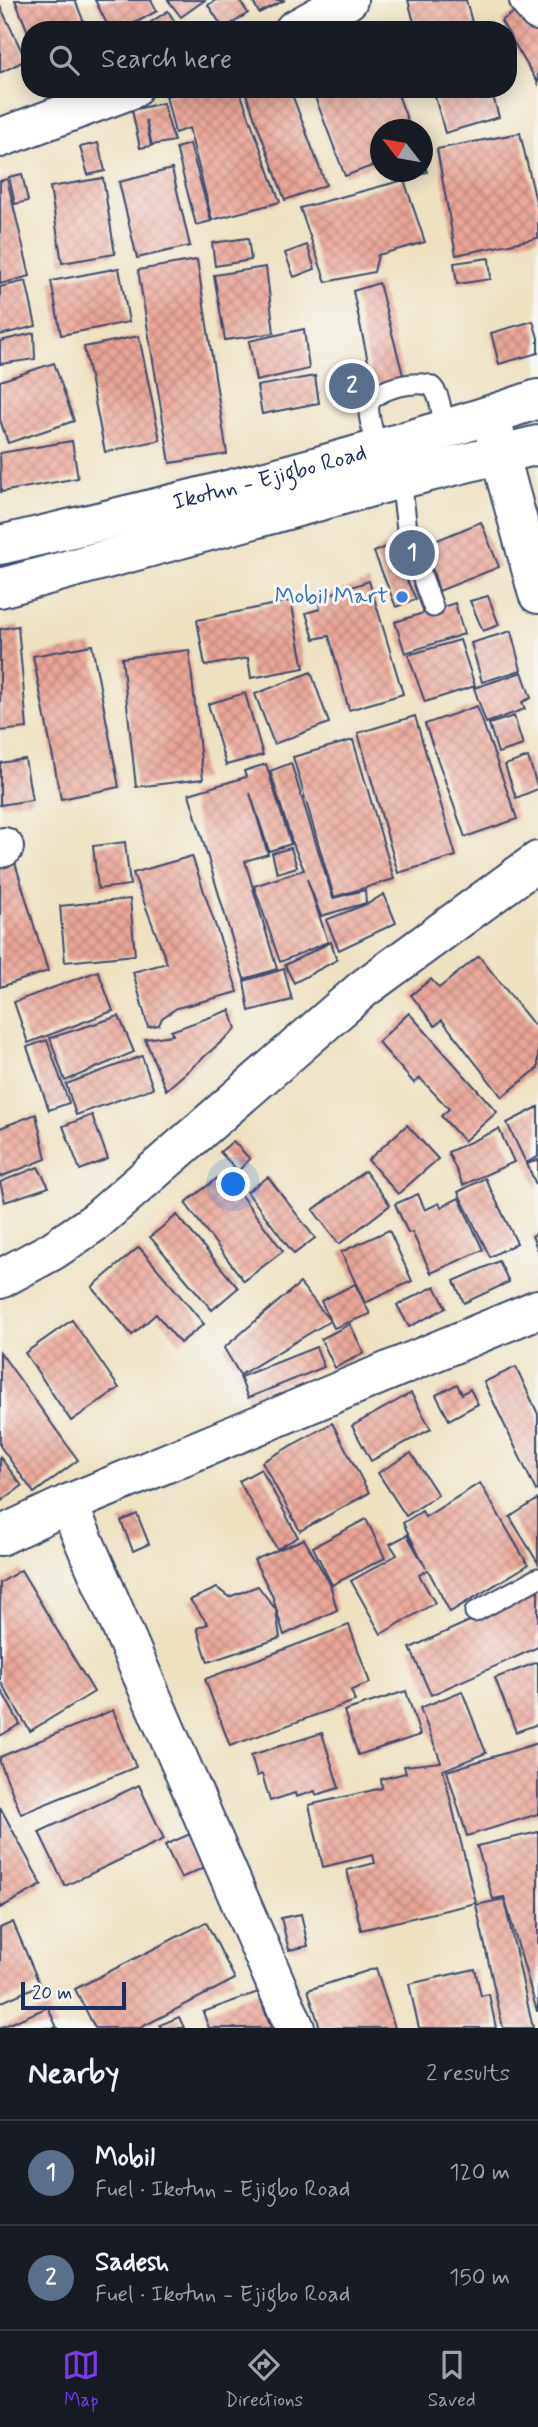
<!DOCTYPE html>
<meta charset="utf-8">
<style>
body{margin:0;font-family:Mynerve,sans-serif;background:#242831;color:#f1f3f6}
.compass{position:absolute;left:370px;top:119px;width:63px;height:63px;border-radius:50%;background:#171b24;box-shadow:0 4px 18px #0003;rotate:301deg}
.scale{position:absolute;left:21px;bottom:18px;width:105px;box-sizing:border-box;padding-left:7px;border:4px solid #1b2f5e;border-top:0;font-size:19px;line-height:24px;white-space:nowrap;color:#1b2f5e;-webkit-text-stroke:5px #f6f6f2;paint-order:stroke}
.you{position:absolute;left:234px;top:1185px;width:24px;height:24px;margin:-18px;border:5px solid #fff;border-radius:50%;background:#1a73e8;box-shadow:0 0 0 10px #1a73e833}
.badge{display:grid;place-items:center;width:46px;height:46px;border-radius:50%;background:#7c3aed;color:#fff;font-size:23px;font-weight:700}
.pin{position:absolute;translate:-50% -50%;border:4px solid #fff;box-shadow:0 2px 7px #0006}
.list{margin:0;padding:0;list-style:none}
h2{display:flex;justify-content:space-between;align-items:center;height:91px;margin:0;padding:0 28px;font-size:30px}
h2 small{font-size:23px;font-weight:400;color:#9ea1a6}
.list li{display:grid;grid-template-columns:46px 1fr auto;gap:21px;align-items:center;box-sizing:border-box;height:105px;padding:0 28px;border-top:2px solid #363941}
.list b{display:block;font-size:26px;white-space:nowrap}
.list p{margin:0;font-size:23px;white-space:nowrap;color:#9ea1a6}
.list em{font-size:23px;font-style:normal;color:#9ea1a6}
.icon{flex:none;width:38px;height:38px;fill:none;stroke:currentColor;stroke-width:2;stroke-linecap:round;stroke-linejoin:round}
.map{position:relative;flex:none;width:538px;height:2028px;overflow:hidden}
.search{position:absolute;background:#171b24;box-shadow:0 4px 18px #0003;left:21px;right:21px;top:21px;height:77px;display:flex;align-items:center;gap:18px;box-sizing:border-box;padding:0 24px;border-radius:28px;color:#9ea1a6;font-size:26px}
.sheet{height:301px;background:#171b24}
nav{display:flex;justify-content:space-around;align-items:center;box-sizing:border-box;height:98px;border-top:2px solid #363941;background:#171b24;font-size:19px;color:#9ea1a6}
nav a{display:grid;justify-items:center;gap:4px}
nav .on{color:#7c3aed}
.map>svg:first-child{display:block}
.building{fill:url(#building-cross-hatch)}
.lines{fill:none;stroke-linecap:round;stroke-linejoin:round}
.service-casing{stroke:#3b4a6d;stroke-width:23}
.minor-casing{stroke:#3b4a6d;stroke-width:42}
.primary-casing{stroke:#3b4a6d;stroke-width:42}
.service{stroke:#fff;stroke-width:19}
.minor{stroke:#fff;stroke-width:38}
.primary{stroke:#fff;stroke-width:38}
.shop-dot{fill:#3f7fe0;stroke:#f6f6f2;stroke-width:2.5}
.labels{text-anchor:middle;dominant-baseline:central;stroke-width:6;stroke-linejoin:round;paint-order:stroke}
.street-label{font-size:23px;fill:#1b2f5e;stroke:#f6f6f2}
.shop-label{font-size:23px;fill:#366cbe;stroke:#f6f6f2;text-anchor:end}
</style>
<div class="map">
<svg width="538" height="2028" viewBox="0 0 538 2028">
<defs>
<pattern id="building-cross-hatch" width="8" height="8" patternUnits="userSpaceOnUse" patternTransform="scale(1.75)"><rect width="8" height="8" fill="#eaa598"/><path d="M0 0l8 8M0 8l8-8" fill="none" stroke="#bd877f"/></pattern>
</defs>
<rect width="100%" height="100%" fill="#f6f6f2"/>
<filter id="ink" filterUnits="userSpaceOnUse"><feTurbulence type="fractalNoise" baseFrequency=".0143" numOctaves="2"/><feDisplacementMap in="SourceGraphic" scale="14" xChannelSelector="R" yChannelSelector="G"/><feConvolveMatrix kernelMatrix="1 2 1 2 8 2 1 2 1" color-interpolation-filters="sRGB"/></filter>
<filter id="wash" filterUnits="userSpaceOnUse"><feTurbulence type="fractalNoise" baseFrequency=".00686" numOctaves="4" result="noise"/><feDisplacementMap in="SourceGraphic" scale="28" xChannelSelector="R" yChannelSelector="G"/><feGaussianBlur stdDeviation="1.57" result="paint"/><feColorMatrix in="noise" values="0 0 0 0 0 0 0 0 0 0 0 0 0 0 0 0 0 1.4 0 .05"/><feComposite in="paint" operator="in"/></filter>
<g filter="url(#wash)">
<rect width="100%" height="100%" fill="#eee1c2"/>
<g id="blocks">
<g class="building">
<polygon points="15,0 75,0 87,30 30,30 30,37"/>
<polygon points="95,0 151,0 157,11 122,30 110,30"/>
<polygon points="168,0 205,0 181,17"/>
<polygon points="216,0 239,0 248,13 224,29 208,5"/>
<polygon points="252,0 285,0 259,13"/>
<polygon points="408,0 466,0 474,30 416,30"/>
<polygon points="525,5 538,24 538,83 501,21"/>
<polygon points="0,6 26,60 0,73"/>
<polygon points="168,11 180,30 151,30 148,24"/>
<polygon points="189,89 239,89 280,202 212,220 189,128 175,133 166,96"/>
<polygon points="259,89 290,89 326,185 285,200 246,94"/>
<polygon points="312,89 396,89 411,130 380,130 380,163 345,176"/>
<polygon points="433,89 491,89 499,117 445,133"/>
<polygon points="163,103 174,141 152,145 146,120 151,146 140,148 132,110"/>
<polygon points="520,133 538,210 538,238 456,255 437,149"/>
<polygon points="98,143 105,171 88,175 80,147"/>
<polygon points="190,144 211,221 196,225 176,148"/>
<polygon points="423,158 427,172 402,179 400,172 422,172"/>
<polygon points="172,169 190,246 137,258 119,182"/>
<polygon points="22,174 28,201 15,204 9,177"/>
<polygon points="103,178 115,254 62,263 50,187"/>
<polygon points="7,179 30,276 0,284 0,181"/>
<polygon points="404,180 425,242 378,255 374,272 326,282 300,208"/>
<polygon points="248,238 251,260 215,266 212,243"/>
<polygon points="307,245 315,269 294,277 285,253"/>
<polygon points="489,258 491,279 457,284 454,263"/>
<polygon points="197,260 227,454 170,463 138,270"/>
<polygon points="266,267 274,333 225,340 214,275"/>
<polygon points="119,268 129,322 61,335 51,281"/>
<polygon points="26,281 36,326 0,335 0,287"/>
<polygon points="379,283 404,379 373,385 353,291"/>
<polygon points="533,321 538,338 538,353 499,364 491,333"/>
<polygon points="304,329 309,369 256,381 249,341"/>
<polygon points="34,333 35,359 0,364 0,341"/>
<polygon points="139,336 160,440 105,452 84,347"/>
<polygon points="54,363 74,421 8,443 0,420 0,381"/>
<polygon points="315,376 319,403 262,414 257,386"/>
<polygon points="72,441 78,478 1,492 0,453"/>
<polygon points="481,522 499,567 439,591 425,545"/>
<polygon points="390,545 416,599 396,607 374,552"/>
<polygon points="369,581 403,694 349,710 329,636 314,639 306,613 320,609 318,598"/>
<polygon points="488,596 499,625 483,631 470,601"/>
<polygon points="291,601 304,668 251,678 248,658 205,666 197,620"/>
<polygon points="455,603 464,634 405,653 395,622"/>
<polygon points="18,626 27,728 0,731 0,629"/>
<polygon points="511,631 521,670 482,682 471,643"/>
<polygon points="460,640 475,686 425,702 408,655"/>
<polygon points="92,645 119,787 61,799 33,656"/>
<polygon points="189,650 203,779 136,787 122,658"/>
<polygon points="311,672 329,723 274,744 255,694"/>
<polygon points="522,672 531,698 522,702 525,709 486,723 474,688"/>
<polygon points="245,693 263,755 226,765 208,704"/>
<polygon points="477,706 517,819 465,837 425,724"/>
<polygon points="415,716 456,856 398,873 358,733"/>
<polygon points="514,716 523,745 498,753 489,724"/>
<polygon points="353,740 394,879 334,897 293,757"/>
<polygon points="528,757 538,789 516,798 505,765"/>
<polygon points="25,759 32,800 0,805 0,763"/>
<polygon points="291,763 333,898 365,890 366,903 321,916 307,879 328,942 280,962 254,886 304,870 292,842 270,771"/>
<polygon points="266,764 291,844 269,851 250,793 268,854 245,861 277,969 244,979 189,794 246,777 244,771"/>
<polygon points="125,842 130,885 98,889 93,846"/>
<polygon points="291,848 297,867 277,873 272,853"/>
<polygon points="12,853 48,971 0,987 0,857"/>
<polygon points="192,856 238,992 177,1008 162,1018 159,1025 148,1027 133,972 167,963 133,873"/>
<polygon points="384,894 396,923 339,950 326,920 369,903"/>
<polygon points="130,899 135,955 65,962 60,906"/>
<polygon points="331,942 337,960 294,983 285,965"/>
<polygon points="479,956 538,1030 538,1068 502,1097 442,1020 435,1026 411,995 431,979 439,988"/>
<polygon points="284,969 292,1000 249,1011 244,981"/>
<polygon points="98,971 113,1011 28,1043 14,1002"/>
<polygon points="230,1010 236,1029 166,1090 145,1039 173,1035 171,1031"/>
<polygon points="409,1013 497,1112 464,1141 441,1116 449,1109 420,1078 414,1083 378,1042"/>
<polygon points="119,1016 134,1052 65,1081 50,1038"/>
<polygon points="47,1040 69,1103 49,1110 27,1047"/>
<polygon points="142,1056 153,1088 76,1115 66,1084"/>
<polygon points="538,1107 538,1157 526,1163 507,1123"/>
<polygon points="36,1114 46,1159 0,1177 0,1128"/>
<polygon points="92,1115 108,1159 80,1170 63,1126"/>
<polygon points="407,1125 438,1159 398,1194 368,1160"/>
<polygon points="499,1129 514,1162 463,1185 448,1152"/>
<polygon points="233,1141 250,1159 238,1171 220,1152"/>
<polygon points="538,1160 538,1189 527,1164"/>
<polygon points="38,1167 49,1187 5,1202 0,1182"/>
<polygon points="365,1171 390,1205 339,1244 313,1210"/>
<polygon points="224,1173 283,1251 244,1281 185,1203"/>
<polygon points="268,1177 315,1238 294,1254 247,1192"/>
<polygon points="485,1178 517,1243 490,1257 458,1192"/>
<polygon points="418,1194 425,1210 439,1203 441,1207 459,1198 483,1250 431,1273 412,1232 408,1233 395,1204"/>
<polygon points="177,1215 238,1288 212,1310 150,1237"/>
<polygon points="389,1230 412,1281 365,1303 341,1252"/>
<polygon points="538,1233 538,1250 532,1236"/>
<polygon points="139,1247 204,1324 180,1343 156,1314 132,1335 92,1287"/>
<polygon points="499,1261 509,1282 464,1303 454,1281"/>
<polygon points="300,1283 330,1321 240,1375 224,1348"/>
<polygon points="355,1284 370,1314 334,1328 321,1301"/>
<polygon points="435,1286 446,1308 409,1327 397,1305"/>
<polygon points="72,1320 119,1388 71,1421 25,1353"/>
<polygon points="350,1324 364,1353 335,1368 321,1339"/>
<polygon points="316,1347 324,1367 248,1398 240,1377"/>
<polygon points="0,1352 78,1460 34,1493 0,1446"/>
<polygon points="516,1367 538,1414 538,1490 536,1491 484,1382"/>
<polygon points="457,1384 462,1394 470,1389 478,1404 449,1420 436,1395"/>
<polygon points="411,1393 431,1429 371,1461 352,1426"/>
<polygon points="332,1423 369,1493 300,1531 262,1462"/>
<polygon points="411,1453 438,1495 406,1516 378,1473"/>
<polygon points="0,1457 22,1486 0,1502"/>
<polygon points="261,1469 298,1537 277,1549 239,1481"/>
<polygon points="480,1483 528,1565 450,1612 428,1570 419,1575 435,1603 381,1634 351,1581 397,1555 390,1544 407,1535 426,1568 403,1523 422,1511 425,1517"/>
<polygon points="538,1499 538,1563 510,1517"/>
<polygon points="137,1514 149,1544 133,1551 121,1521"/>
<polygon points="366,1519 385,1558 332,1585 313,1547"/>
<polygon points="304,1539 330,1584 337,1610 284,1635 272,1595 254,1560"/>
<polygon points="21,1570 94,1692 30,1731 0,1681 0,1583"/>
<polygon points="258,1586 276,1610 280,1638 208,1662 197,1628 208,1624 190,1600 217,1588 229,1597"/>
<polygon points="538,1590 538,1647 431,1695 410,1648"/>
<polygon points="349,1625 370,1683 351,1690 355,1701 230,1746 205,1679"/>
<polygon points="538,1662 538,1724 516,1732 495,1678"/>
<polygon points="0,1688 20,1724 0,1736"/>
<polygon points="406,1691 420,1735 358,1755 344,1711"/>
<polygon points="462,1691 486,1753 443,1770 476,1903 361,1930 347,1870 375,1863 373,1855 323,1867 309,1805 382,1788 381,1779 406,1773 404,1766 441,1762 420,1708"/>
<polygon points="113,1710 136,1767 21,1814 0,1762 0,1757"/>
<polygon points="322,1733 339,1788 316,1795 315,1791 296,1797 295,1793 270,1801 262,1774 257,1776 251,1755"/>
<polygon points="538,1743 538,1814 467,1836 447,1771"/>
<polygon points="139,1785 164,1839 65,1886 39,1832"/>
<polygon points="0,1807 42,1885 0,1908"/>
<polygon points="538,1832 538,2011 537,2011 504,1897 493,1899 477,1846"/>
<polygon points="190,1834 205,1867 181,1878 165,1845"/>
<polygon points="504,1899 533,2028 503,2028 476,1905"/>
<polygon points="301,1914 308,1946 289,1950 281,1918"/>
<polygon points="13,1922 40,1985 0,2003 0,1928"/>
<polygon points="206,1922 235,1979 140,2028 95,2028 75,1989"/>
<polygon points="376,1968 395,2028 320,2028 308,1990"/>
<polygon points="475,1969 481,1996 489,1994 496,2028 419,2028 409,1984"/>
<polygon points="258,1992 271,2028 209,2028 203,2012"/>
<polygon points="48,2007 57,2028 0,2028"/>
<polygon points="179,2017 184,2028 161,2028 160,2025"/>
</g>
</g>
</g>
<g filter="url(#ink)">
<use href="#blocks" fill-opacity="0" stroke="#3b4a6d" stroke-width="2"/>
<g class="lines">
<defs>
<g id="service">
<path d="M377,449c-2,-11 -10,-34 -8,-44 3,-16 52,-27 63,-18 9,8 10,31 13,42"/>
<polyline points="401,479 408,538 433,607"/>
<polyline points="475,1612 538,1578"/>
</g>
<g id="minor">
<polyline points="529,0 538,11"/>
<polyline points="294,30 348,0"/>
<polyline points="0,138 132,89"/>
<polyline points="491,415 500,456 538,594"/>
<polyline points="0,848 4,847"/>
<polyline points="0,1279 52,1251 95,1222 363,989 538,861"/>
<polyline points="68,1504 295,2028"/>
<polyline points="0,1536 68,1504 538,1309"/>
</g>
<g id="primary">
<path id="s1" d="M0,545c181,-42 362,-86 538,-146"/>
<polyline points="0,588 401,479 538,445"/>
</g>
</defs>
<use href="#service" class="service-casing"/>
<use href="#minor" class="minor-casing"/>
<use href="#primary" class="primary-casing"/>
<use href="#service" class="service"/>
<use href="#minor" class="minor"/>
<use href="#primary" class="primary"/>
</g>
</g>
<circle class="shop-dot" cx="402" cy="597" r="7"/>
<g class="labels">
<g class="street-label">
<text stroke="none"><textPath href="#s1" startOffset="278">Ikotun - Ejigbo Road</textPath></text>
</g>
<g class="shop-label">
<text x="388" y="597">Mobil Mart</text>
</g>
</g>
</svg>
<svg class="compass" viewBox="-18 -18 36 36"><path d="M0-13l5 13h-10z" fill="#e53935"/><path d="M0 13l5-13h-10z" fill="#9ea1a6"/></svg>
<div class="scale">20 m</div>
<div class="you"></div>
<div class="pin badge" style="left:412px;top:553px;background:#5c6f8a">1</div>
<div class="pin badge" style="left:352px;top:386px;background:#5c6f8a">2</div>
<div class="search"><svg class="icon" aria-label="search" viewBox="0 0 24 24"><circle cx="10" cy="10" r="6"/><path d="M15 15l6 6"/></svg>Search here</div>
</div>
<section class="sheet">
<h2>Nearby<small>2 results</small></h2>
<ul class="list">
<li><span class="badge" style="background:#5c6f8a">1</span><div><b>Mobil</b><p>Fuel · Ikotun - Ejigbo Road</p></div><em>120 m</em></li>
<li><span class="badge" style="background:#5c6f8a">2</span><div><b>Sadesh</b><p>Fuel · Ikotun - Ejigbo Road</p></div><em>150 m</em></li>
</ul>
</section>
<nav>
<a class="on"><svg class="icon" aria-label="map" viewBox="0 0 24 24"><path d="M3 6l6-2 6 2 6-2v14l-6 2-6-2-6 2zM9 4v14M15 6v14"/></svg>Map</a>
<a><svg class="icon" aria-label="directions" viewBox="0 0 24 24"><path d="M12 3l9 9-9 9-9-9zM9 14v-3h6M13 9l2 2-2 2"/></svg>Directions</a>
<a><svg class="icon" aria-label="saved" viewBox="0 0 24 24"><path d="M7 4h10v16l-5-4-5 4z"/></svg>Saved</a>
</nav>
